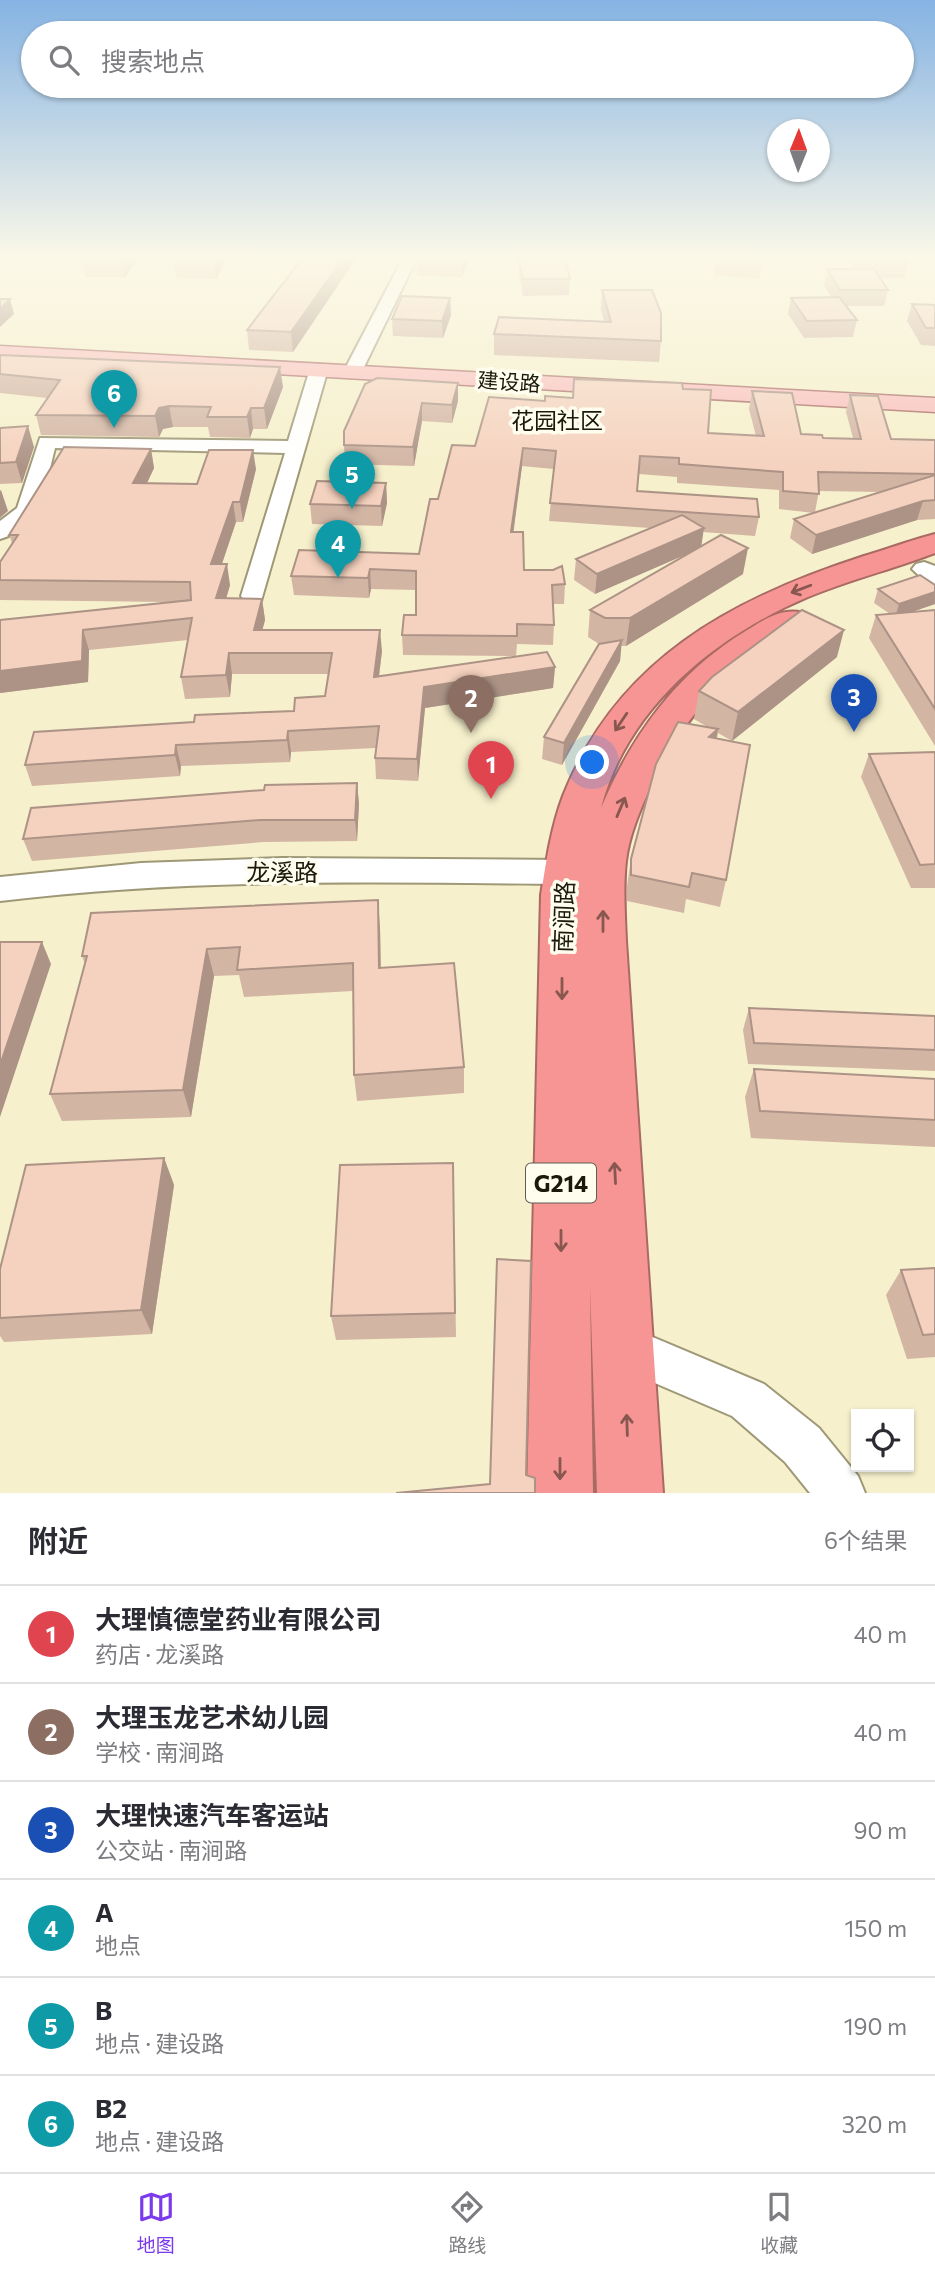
<!DOCTYPE html>
<html lang="zh">
<meta charset="utf-8">
<style>
body{margin:0;font-family:Commissioner,"Noto Sans SC",sans-serif;background:#f7f7f7;color:#2b2b33}
.controls{position:absolute;right:21px;bottom:21px;display:grid;overflow:hidden;border-radius:0px;box-shadow:0 2px 5px #0004}
.controls button{width:63px;height:63px;display:grid;place-items:center;padding:0;border:0;border-bottom:2px solid #e1e1e2;background:#fff;color:#2b2b33;font:35px sans-serif}
.compass{position:absolute;left:767px;top:119px;width:63px;height:63px;border-radius:50%;background:#fff;box-shadow:0 2px 5px #0004;rotate:1deg}
.you{position:absolute;left:593px;top:763px;width:24px;height:24px;margin:-18px;border:5px solid #fff;border-radius:50%;background:#1a73e8;box-shadow:0 0 0 10px #1a73e833}
.badge{display:grid;place-items:center;width:46px;height:46px;border-radius:50%;background:#7c3aed;color:#fff;font-size:23px;font-weight:700}
.pin{position:absolute;translate:-50% -58px;filter:drop-shadow(0 2px 4px #0008)}
.pin::after{content:'';position:absolute;top:37px;width:24px;height:21px;background:inherit;clip-path:polygon(0 0,100% 0,50% 100%)}
.list{margin:0;padding:0;list-style:none}
h2{display:flex;justify-content:space-between;align-items:center;height:91px;margin:0;padding:0 28px;font-size:30px}
h2 small{font-size:23px;font-weight:400;color:#7c7c81}
.list li{display:grid;grid-template-columns:46px 1fr auto;gap:21px;align-items:center;box-sizing:border-box;height:98px;padding:0 28px;border-top:2px solid #e1e1e2}
.list b{display:block;font-size:26px;white-space:nowrap}
.list p{margin:0;font-size:23px;white-space:nowrap;color:#7c7c81}
.list em{font-size:23px;font-style:normal;color:#7c7c81}
.icon{flex:none;width:38px;height:38px;fill:none;stroke:currentColor;stroke-width:2;stroke-linecap:round;stroke-linejoin:round}
.map{position:relative;flex:none;width:935px;height:1493px;overflow:hidden}
.search{position:absolute;background:#fff;box-shadow:0 2px 5px #0004;left:21px;right:21px;top:21px;height:77px;display:flex;align-items:center;gap:18px;box-sizing:border-box;padding:0 24px;border-radius:38px;color:#7c7c81;font-size:26px}
.sheet{height:679px;background:#fff}
nav{display:flex;justify-content:space-around;align-items:center;box-sizing:border-box;height:98px;border-top:2px solid #e1e1e2;background:#fff;font-size:19px;color:#7c7c81}
nav a{display:grid;justify-items:center;gap:4px}
nav .on{color:#7c3aed}
.map>svg:first-child{display:block}
.lines{fill:none;stroke-linecap:round;stroke-linejoin:round}
.minor-casing{stroke:#9e9877;stroke-width:4}
.major-casing{stroke:#a96a64;stroke-width:3}
.highway-casing{stroke:#a96a64;stroke-width:4}
.minor{fill:#fff;fill-rule:evenodd}
.major{fill:#fabfbf;fill-rule:evenodd}
.highway{fill:#f69594;fill-rule:evenodd}
.wall{fill:#d3b5a4;fill-rule:evenodd}
.shaded-wall{fill:#ac9386}
.building{fill:#f5d2bf;stroke:#ac9386;stroke-width:2}
.oneway{stroke:#885750}
.labels{text-anchor:middle;dominant-baseline:central;stroke-width:7;stroke-linejoin:round;paint-order:stroke}
.far-street-label{font-size:21px;fill:#1b190c;stroke:#fffdee}
.far-quarter-label{font-size:23px;fill:#1b190c;stroke:#fffdee}
.shield{fill:#fffdee;stroke:#5f5d50;stroke-width:2}
.shield-label{font-size:23px;font-weight:bold;fill:#1b190c}
.street-label{font-size:24px;fill:#1b190c;stroke:#fffdee}
</style>
<div class="map">
<svg width="935" height="1493" viewBox="0 0 935 1493">
<rect width="100%" height="100%" fill="#f6f0cc"/>
<g class="lines">
<defs>
<g id="minor">
<polygon points="402,260 416,260 364,367 355,372 349,371 346,367"/>
<path d="M319,364l9,5 -67,232h-16l-4,-5 44,-143 -230,-5c-9,35 -14,80 -55,91v-18l17,-13 23,-70 248,3 22,-72z"/>
<polygon points="924,562 935,566 935,585 927,583 912,569 916,564"/>
<path d="M282,858l282,2 11,4 5,8 -5,8 -11,4c-189,-2 -376,-6 -564,17v-24l141,-14z"/>
<polygon points="624,1325 764,1384 819,1428 858,1476 865,1493 810,1493 785,1462 732,1416 608,1363 602,1347 608,1331"/>
</g>
<polygon id="major" points="0,346 935,398 935,412 0,358"/>
<path id="highway" d="M935,534v19c-42,16 -86,27 -127,44 -92,39 -181,110 -207,211 31,-73 75,-134 143,-176 18,-11 37,-25 59,-19l5,7 -5,7c-72,39 -121,88 -154,163 -10,23 -20,46 -23,71 -3,26 -1,54 0,80l37,552h-66l-7,-207 3,207h-66l14,-598c5,-33 10,-67 22,-99 54,-136 168,-197 301,-240 24,-7 47,-16 71,-22z"/>
</defs>
<use href="#minor" class="minor-casing"/>
<use href="#major" class="major-casing"/>
<use href="#highway" class="highway-casing"/>
<use href="#minor" class="minor"/>
<use href="#major" class="major"/>
<use href="#highway" class="highway"/>
</g>
<g class="wall">
<polygon points="82,260 137,260 125,277 86,277"/>
<polygon points="173,260 226,260 216,279 176,278"/>
<polygon points="301,260 355,260 293,352 249,350 247,330"/>
<polygon points="417,260 468,260 462,277 417,275"/>
<polygon points="519,260 570,279 569,295 523,296 519,275"/>
<polygon points="716,260 763,260 759,279 714,275"/>
<polygon points="847,260 909,260 904,278 880,278 888,290 884,306 846,306 857,320 853,337 804,338 788,314 791,298 831,297 824,285 827,269 853,269"/>
<polygon points="602,290 661,341 659,362 494,355 494,334 604,321 601,310"/>
<polygon points="450,298 451,315 443,338 393,336 392,319"/>
<polygon points="912,304 935,305 935,346 921,345 907,321"/>
<polygon points="0,355 283,387 267,429 253,429 250,438 210,437 208,427 173,427 163,429 159,437 41,435 36,415 47,398 0,393"/>
<polygon points="365,384 458,401 452,423 422,421 414,466 345,464 344,445"/>
<path d="M683,389l25,44 48,3 -7,-27 3,-18 49,43 22,4h30l-7,-26 4,-17 41,44 44,1v79l-18,1 -105,34 -22,-16 4,-19 20,-6 -35,-4v-19l-102,-7v-6l-38,-3 -2,17 122,26 -4,19 -52,-4 -2,14 42,28 -117,72h-5l-1,15 -58,104 -20,-6 2,-22 55,-93 -11,-7 2,-27 96,-56 -91,40 -21,-14 2,-21 74,-31 -101,-7 5,-52 -32,-3 -9,66 11,38 41,14 -1,20h-11l1,21 -1,20 -36,-1 -1,12 -113,-1 -1,-20 14,-20v-25l-45,-1 -2,9 -75,-3 -3,-19 128,-22 19,-55 37,-53 70,-45zM819,491l63,1 -67,20z"/>
<polygon points="0,428 34,447 22,483 0,484"/>
<polygon points="151,449 154,468 147,483 197,484 256,469 243,522 236,522 222,564 230,585 226,599 262,599 265,620 262,630 382,651 379,677 555,667 553,688 425,708 418,781 376,779 375,758 376,748 291,752 290,762 181,766 180,776 32,786 25,765 194,722 294,711 325,696 328,674 232,674 230,697 185,699 181,677 188,640 89,650 88,682 0,693 0,620 168,602 0,600 0,562 12,543 9,535"/>
<polygon points="386,483 387,503 382,526 312,524 310,504"/>
<polygon points="935,585 935,604 911,612 935,610 935,746 869,638 876,615 890,614 874,603 878,589"/>
<polygon points="837,657 732,741 718,733 717,739 726,880 720,907 686,899 684,913 627,901 627,886 631,859 709,728 694,719 699,691"/>
<polygon points="935,752 935,888 911,888 861,777 869,754"/>
<polygon points="357,783 359,804 357,841 264,842 32,861 23,839"/>
<polygon points="380,928 381,967 464,1067 464,1093 357,1101 354,1075 353,991 244,997 239,975 214,976 191,1117 62,1121 50,1094 85,964 82,956"/>
<polygon points="749,1008 935,1016 935,1071 748,1064 743,1030"/>
<polygon points="754,1069 935,1079 935,1147 751,1138 745,1097"/>
<polygon points="164,1158 174,1185 152,1334 4,1342 0,1336 0,1269"/>
<polygon points="453,1163 456,1337 336,1340 331,1316"/>
<polygon points="935,1268 935,1357 907,1359 886,1295 901,1270"/>
</g>
<g class="shaded-wall">
<polygon points="122,260 137,260 125,277"/>
<polygon points="214,260 226,260 216,279"/>
<polygon points="342,260 355,260 293,352 291,332"/>
<polygon points="462,260 468,260 462,277"/>
<polygon points="450,298 451,315 443,338 442,321"/>
<polygon points="10,299 14,314 0,327 0,309"/>
<polygon points="280,367 283,387 267,429 264,408"/>
<polygon points="458,383 458,401 452,423 452,405"/>
<polygon points="422,403 422,421 414,466 413,447"/>
<polygon points="169,406 173,427 163,429 159,437 155,416 159,408"/>
<polygon points="251,408 253,429 250,438 247,417"/>
<polygon points="28,426 34,447 22,483 16,462"/>
<polygon points="523,448 522,466 511,551 511,532"/>
<polygon points="151,449 154,468 138,502 133,483"/>
<polygon points="253,450 256,469 243,522 240,502"/>
<polygon points="386,483 387,503 382,526 381,506"/>
<polygon points="1,490 8,511 0,518 0,491"/>
<polygon points="923,501 917,520 812,554 816,535"/>
<polygon points="233,502 236,522 215,584 211,564"/>
<polygon points="704,528 701,548 595,594 597,574"/>
<polygon points="748,548 743,574 626,646 630,618"/>
<polygon points="227,564 230,585 220,619 216,598"/>
<polygon points="370,569 371,589 369,598 368,578"/>
<polygon points="935,592 935,604 895,618 899,604"/>
<polygon points="262,599 265,620 257,651 254,630"/>
<polygon points="83,630 89,650 88,682 0,693 0,671"/>
<polygon points="380,630 382,651 376,699 374,677"/>
<polygon points="844,630 837,657 732,741 738,712"/>
<polygon points="622,640 620,661 562,765 564,743"/>
<polygon points="229,653 232,674 230,697 226,675"/>
<polygon points="555,667 553,688 425,708 418,781 417,759 424,687"/>
<polygon points="718,729 713,755 709,737"/>
<polygon points="288,731 291,752 290,762 287,740"/>
<polygon points="176,745 181,766 180,776 175,755"/>
<polygon points="357,783 359,804 357,841 355,820"/>
<polygon points="378,900 380,928 381,995 379,968"/>
<polygon points="42,942 51,964 0,1117 0,1065"/>
<polygon points="207,949 214,976 191,1117 183,1090"/>
<polygon points="164,1158 174,1185 152,1334 141,1310"/>
</g>
<g class="building">
<polygon points="301,260 342,260 291,332 247,330"/>
<polygon points="519,260 565,260 570,279 523,279"/>
<polygon points="827,269 874,269 888,290 840,290"/>
<polygon points="602,290 652,290 661,313 661,341 494,334 499,317 611,322"/>
<polygon points="402,296 450,298 442,321 392,319"/>
<polygon points="839,297 857,320 807,321 791,298"/>
<polygon points="0,299 10,299 0,309"/>
<polygon points="912,304 935,305 935,328 926,328"/>
<polygon points="0,355 280,367 264,408 251,408 247,417 207,417 211,407 169,406 159,408 155,416 36,415 60,380 0,374"/>
<polygon points="377,378 458,383 452,405 422,403 413,447 344,445 344,431 365,384"/>
<polygon points="574,379 682,383 683,389 711,390 708,433 764,436 752,391 792,393 801,434 822,435 823,438 861,439 850,395 878,396 891,439 935,440 935,474 818,472 819,494 783,491 783,472 679,464 679,458 640,456 637,491 757,499 759,517 550,503 556,451 523,448 511,532 523,532 524,570 553,570 562,566 565,584 552,585 554,625 517,624 517,636 402,635 404,615 416,615 416,571 370,569 368,578 291,576 299,550 419,554 430,499 438,499 452,445 475,446 489,397 545,401 545,396 573,398"/>
<polygon points="28,426 16,462 0,463 0,428"/>
<polygon points="64,447 151,449 133,483 197,484 209,450 253,450 240,502 233,502 211,564 227,564 216,598 262,599 254,630 380,630 374,677 547,652 555,667 424,687 417,759 375,758 379,726 288,731 287,740 176,745 175,755 25,765 34,732 194,722 195,715 294,711 295,698 325,696 332,653 229,653 226,675 181,677 192,618 83,630 82,661 0,671 0,620 191,600 190,582 0,580 0,562 18,535 9,535"/>
<polygon points="935,475 935,500 923,501 816,535 794,519"/>
<polygon points="317,481 386,483 381,506 310,504"/>
<polygon points="682,515 704,528 597,574 576,559"/>
<polygon points="721,535 748,548 630,618 605,618 590,610"/>
<polygon points="920,575 935,585 935,592 899,604 878,589"/>
<polygon points="802,610 844,630 738,712 699,691 712,677"/>
<polygon points="935,610 935,709 876,615"/>
<polygon points="622,640 564,743 544,737 599,644"/>
<polygon points="678,722 718,729 709,737 750,745 726,880 692,873 689,887 631,875 631,859 656,764"/>
<polygon points="935,752 935,864 920,865 869,754"/>
<polygon points="357,783 355,820 260,820 23,839 31,808 264,790 265,785"/>
<polygon points="378,900 379,968 454,963 464,1067 354,1075 353,963 237,970 240,947 207,949 183,1090 50,1094 87,956 82,956 91,913"/>
<polygon points="0,942 42,942 0,1065"/>
<polygon points="749,1008 935,1016 935,1050 754,1043"/>
<polygon points="754,1069 935,1079 935,1120 760,1111"/>
<polygon points="164,1158 141,1310 0,1318 0,1269 26,1165"/>
<polygon points="453,1163 455,1313 331,1316 340,1165"/>
<polygon points="497,1259 531,1261 526,1475 535,1478 535,1493 396,1493 490,1484"/>
<polygon points="935,1268 935,1334 923,1335 901,1270"/>
</g>
<defs><path id="oneway-shaft" d="M-6 0H5M1.5-3L5.5 0L1.5 3" fill="none" stroke-width="1.6" stroke-linecap="round" stroke-linejoin="round" transform="scale(1.75)"/></defs>
<g class="oneway">
<use href="#oneway-shaft" transform="translate(801 589) rotate(159)"/>
<use href="#oneway-shaft" transform="translate(621 722) rotate(124)"/>
<use href="#oneway-shaft" transform="translate(621 807) rotate(-67)"/>
<use href="#oneway-shaft" transform="translate(603 921) rotate(-90)"/>
<use href="#oneway-shaft" transform="translate(562 989) rotate(90)"/>
<use href="#oneway-shaft" transform="translate(615 1173) rotate(-93)"/>
<use href="#oneway-shaft" transform="translate(561 1241) rotate(90)"/>
<use href="#oneway-shaft" transform="translate(627 1425) rotate(-92)"/>
<use href="#oneway-shaft" transform="translate(560 1469) rotate(90)"/>
</g>
<linearGradient id="sky" x2="0" y2="1"><stop stop-color="#85b3e3"/><stop offset="0.55" stop-color="#fbf8e8"/><stop offset="1" stop-color="#fbf8e8" stop-opacity="0"/></linearGradient>
<rect width="935" height="469" fill="url(#sky)"/>
<g class="labels">
<g class="far-street-label">
<text transform="translate(509 381) rotate(4)">建设路</text>
</g>
<g class="far-quarter-label">
<text x="557" y="420">花园社区</text>
</g>
<rect class="shield" x="526" y="1163.5" width="70" height="39" rx="5"/>
<g class="shield-label">
<text x="561" y="1183">G214</text>
</g>
<g class="street-label">
<text x="282" y="871">龙溪路</text>
<text transform="translate(563 917) rotate(-88)">南涧路</text>
</g>
</g>
</svg>
<div class="controls">
<button><svg class="icon" aria-label="locate" viewBox="0 0 24 24"><circle cx="12" cy="12" r="6"/><path d="M12 2v4M12 18v4M2 12h4M18 12h4"/></svg></button>
</div>
<svg class="compass" viewBox="-18 -18 36 36"><path d="M0-13l5 13h-10z" fill="#e53935"/><path d="M0 13l5-13h-10z" fill="#7c7c81"/></svg>
<div class="you"></div>
<div class="pin badge" style="left:491px;top:799px;background:#e0444e">1</div>
<div class="pin badge" style="left:471px;top:733px;background:#8d6e63">2</div>
<div class="pin badge" style="left:854px;top:732px;background:#1a4fb4">3</div>
<div class="pin badge" style="left:338px;top:578px;background:#0f9aa8">4</div>
<div class="pin badge" style="left:352px;top:509px;background:#0f9aa8">5</div>
<div class="pin badge" style="left:114px;top:428px;background:#0f9aa8">6</div>
<div class="search"><svg class="icon" aria-label="search" viewBox="0 0 24 24"><circle cx="10" cy="10" r="6"/><path d="M15 15l6 6"/></svg>搜索地点</div>
</div>
<section class="sheet">
<h2>附近<small>6个结果</small></h2>
<ul class="list">
<li><span class="badge" style="background:#e0444e">1</span><div><b>大理慎德堂药业有限公司</b><p>药店 · 龙溪路</p></div><em>40 m</em></li>
<li><span class="badge" style="background:#8d6e63">2</span><div><b>大理玉龙艺术幼儿园</b><p>学校 · 南涧路</p></div><em>40 m</em></li>
<li><span class="badge" style="background:#1a4fb4">3</span><div><b>大理快速汽车客运站</b><p>公交站 · 南涧路</p></div><em>90 m</em></li>
<li><span class="badge" style="background:#0f9aa8">4</span><div><b>A</b><p>地点</p></div><em>150 m</em></li>
<li><span class="badge" style="background:#0f9aa8">5</span><div><b>B</b><p>地点 · 建设路</p></div><em>190 m</em></li>
<li><span class="badge" style="background:#0f9aa8">6</span><div><b>B2</b><p>地点 · 建设路</p></div><em>320 m</em></li>
</ul>
</section>
<nav>
<a class="on"><svg class="icon" aria-label="map" viewBox="0 0 24 24"><path d="M3 6l6-2 6 2 6-2v14l-6 2-6-2-6 2zM9 4v14M15 6v14"/></svg>地图</a>
<a><svg class="icon" aria-label="directions" viewBox="0 0 24 24"><path d="M12 3l9 9-9 9-9-9zM9 14v-3h6M13 9l2 2-2 2"/></svg>路线</a>
<a><svg class="icon" aria-label="saved" viewBox="0 0 24 24"><path d="M7 4h10v16l-5-4-5 4z"/></svg>收藏</a>
</nav>
